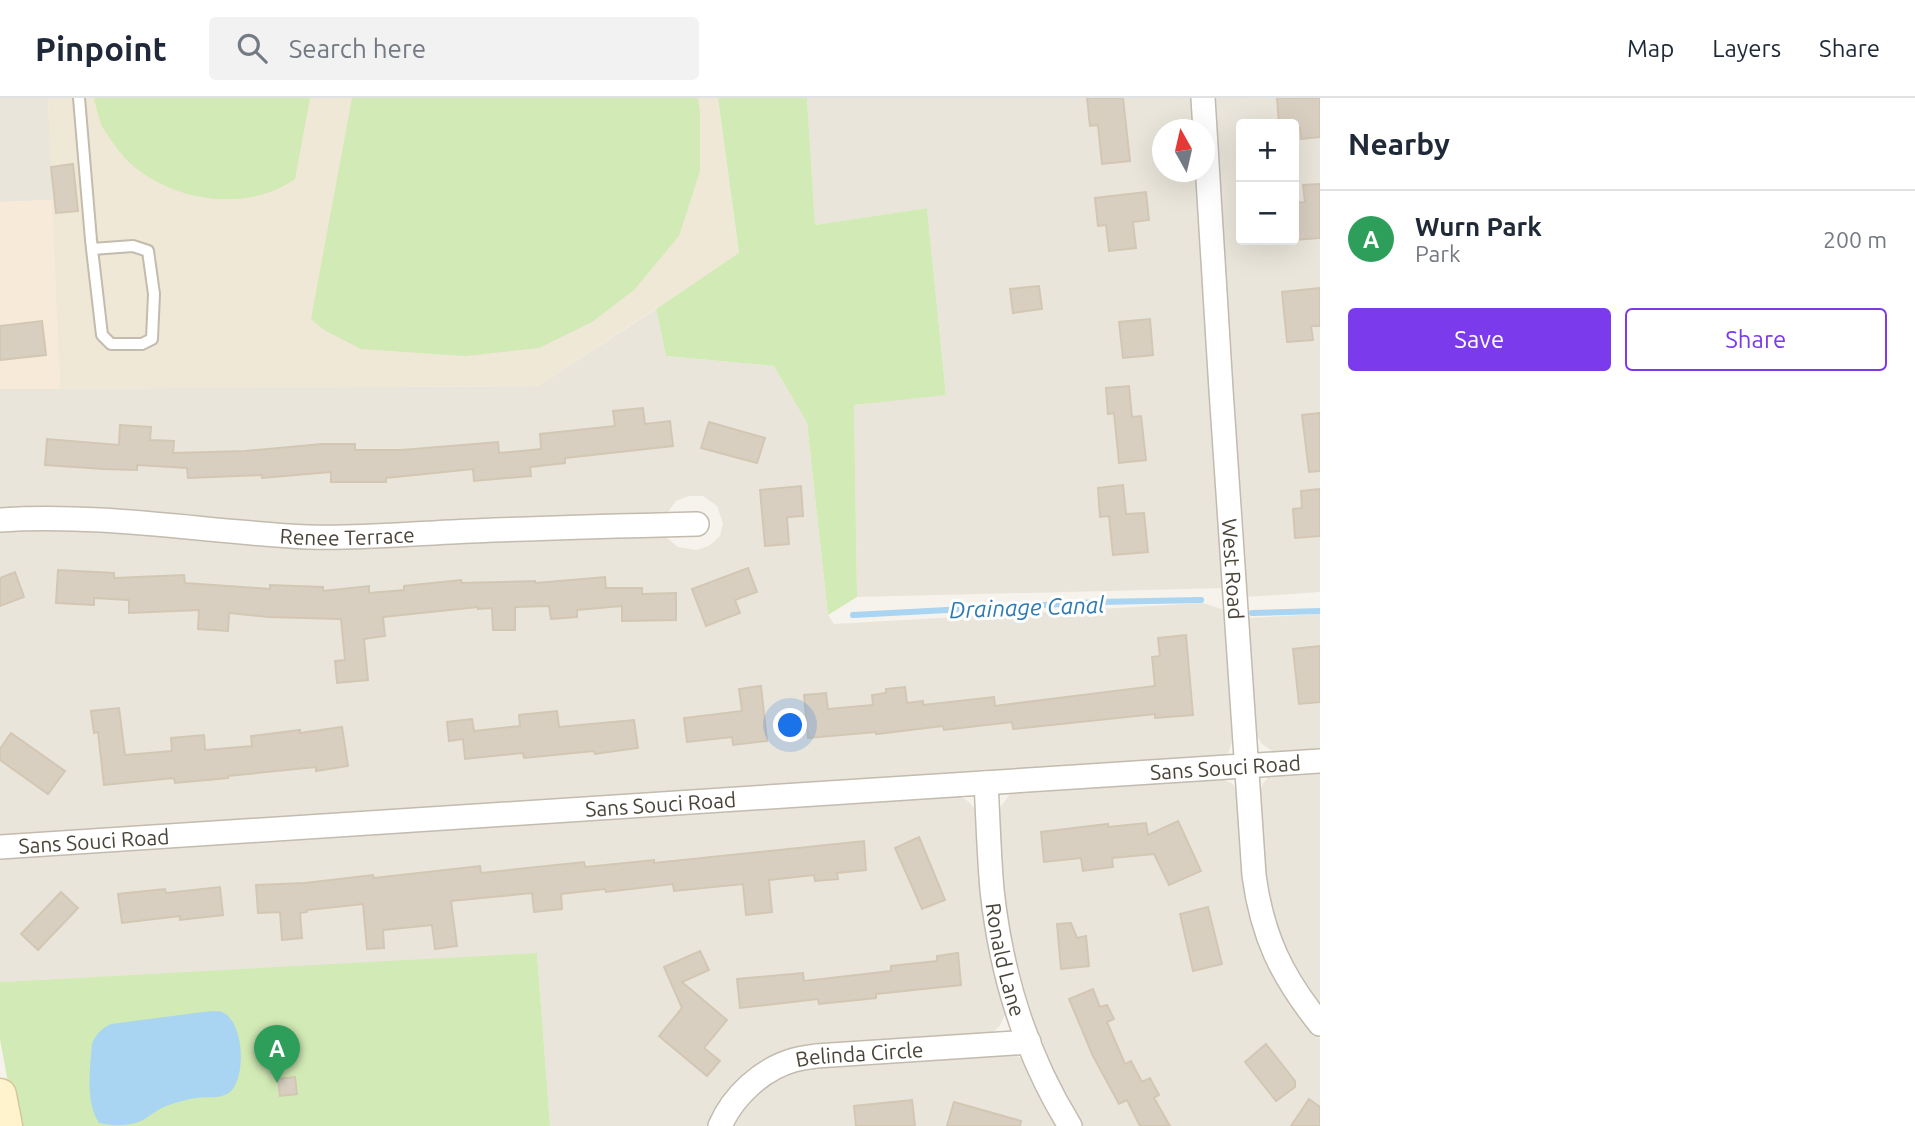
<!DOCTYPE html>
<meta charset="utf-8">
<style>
body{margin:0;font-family:Ubuntu,sans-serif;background:#f2f2f3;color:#1f2937}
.controls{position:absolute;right:21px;top:21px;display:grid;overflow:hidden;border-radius:7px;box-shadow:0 7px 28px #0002}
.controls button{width:63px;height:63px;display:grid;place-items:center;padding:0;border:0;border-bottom:2px solid #e0e1e3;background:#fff;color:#1f2937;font:35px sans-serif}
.compass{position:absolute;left:1152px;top:21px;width:63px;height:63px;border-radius:50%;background:#fff;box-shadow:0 7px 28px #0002;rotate:352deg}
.you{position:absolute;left:791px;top:628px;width:24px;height:24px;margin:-18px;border:5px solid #fff;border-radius:50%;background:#1a73e8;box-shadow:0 0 0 10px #1a73e833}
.badge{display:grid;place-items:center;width:46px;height:46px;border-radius:50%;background:#7c3aed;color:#fff;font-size:23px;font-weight:700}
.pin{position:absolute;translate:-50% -58px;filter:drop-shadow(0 2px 4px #0008)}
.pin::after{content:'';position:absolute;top:37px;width:24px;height:21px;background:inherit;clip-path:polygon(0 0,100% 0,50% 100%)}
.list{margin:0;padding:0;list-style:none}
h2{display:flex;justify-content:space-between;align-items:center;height:91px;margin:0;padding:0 28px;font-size:30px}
h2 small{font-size:23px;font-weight:400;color:#747a83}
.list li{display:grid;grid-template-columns:46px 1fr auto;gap:21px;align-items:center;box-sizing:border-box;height:98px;padding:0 28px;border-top:2px solid #e0e1e3}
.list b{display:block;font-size:26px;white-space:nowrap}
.list p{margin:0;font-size:23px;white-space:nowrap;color:#747a83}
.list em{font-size:23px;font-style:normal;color:#747a83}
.actions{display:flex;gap:14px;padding:21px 28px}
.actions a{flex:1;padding:16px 0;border:2px solid #7c3aed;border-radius:7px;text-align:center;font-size:24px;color:#7c3aed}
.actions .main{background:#7c3aed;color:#fff}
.icon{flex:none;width:38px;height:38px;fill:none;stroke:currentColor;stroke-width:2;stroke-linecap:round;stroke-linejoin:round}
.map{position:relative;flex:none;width:1320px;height:1028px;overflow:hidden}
header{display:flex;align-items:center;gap:42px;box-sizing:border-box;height:98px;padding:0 35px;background:#fff;border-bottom:2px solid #e0e1e3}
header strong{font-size:33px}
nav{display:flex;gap:38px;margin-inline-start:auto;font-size:24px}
.search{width:490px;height:63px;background:#f2f2f3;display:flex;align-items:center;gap:18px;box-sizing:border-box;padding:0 24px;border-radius:7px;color:#747a83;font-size:26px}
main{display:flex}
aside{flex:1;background:#fff}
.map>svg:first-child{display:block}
.residential{fill:#eae5da;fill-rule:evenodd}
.commercial{fill:#f7ead8}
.education{fill:#efe8d6}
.green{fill:#d2eab5}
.water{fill:#a9d4f2}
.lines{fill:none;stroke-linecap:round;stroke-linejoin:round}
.stream{stroke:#a9d4f2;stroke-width:6}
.building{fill:#d8cfc1;stroke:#d3c7b4;stroke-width:2}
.lane-casing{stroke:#c2bbae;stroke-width:14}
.street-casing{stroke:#c2bbae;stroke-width:26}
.secondary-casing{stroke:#d6c79b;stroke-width:35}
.lane{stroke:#fff;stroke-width:10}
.street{stroke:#fff;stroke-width:23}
.secondary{stroke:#fff3cd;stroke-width:32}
.labels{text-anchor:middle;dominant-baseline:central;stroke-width:6;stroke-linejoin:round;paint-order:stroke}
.street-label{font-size:21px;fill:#4b4439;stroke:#fff}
.water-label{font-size:23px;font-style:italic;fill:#2e7ab2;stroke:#fff}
</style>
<header>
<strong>Pinpoint</strong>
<div class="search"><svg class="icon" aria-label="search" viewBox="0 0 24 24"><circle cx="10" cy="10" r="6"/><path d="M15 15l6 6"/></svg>Search here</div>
<nav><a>Map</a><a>Layers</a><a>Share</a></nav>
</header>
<main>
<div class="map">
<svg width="1320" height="1028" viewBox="0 0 1320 1028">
<rect width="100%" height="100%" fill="#f6f3ec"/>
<g class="residential">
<polygon points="0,0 48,0 53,102 0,104"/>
<polygon points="807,0 1193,0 1195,31 1162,32 1162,74 1198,74 1227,490 857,499 854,307 946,296 927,110 815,127"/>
<path d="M1211,0h109v494l-74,5zM1241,26h53v116h-53z"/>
<polygon points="656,211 666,258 774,268 807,325 828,517 834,526 1203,505 1228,513 1235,636 1228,655 1217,660 0,739 0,430 662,436 678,449 696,452 709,448 720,438 723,425 717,408 703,398 689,398 676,403 668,414 658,417 345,430 285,428 43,409 0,411 0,291 538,288"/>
<polygon points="1320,516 1320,654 1275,655 1262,646 1255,634 1247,520"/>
<polygon points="1320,672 1320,911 1302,888 1277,840 1265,792 1258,698 1263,685 1270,678 1285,675"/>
<polygon points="1218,679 1233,686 1240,698 1267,862 1291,906 1320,941 1320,1028 1082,1028 1064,998 1040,944 1022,895 1002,811 998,720 1001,708 1010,696 1026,691"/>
<polygon points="950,697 960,698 969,704 975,711 978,718 1005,907 1005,917 999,929 990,936 816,948 709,1028 550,1028 537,856 0,884 0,758"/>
<polygon points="1006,954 1019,959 1027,965 1059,1028 729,1028 749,999 779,978 800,969"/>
</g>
<polygon class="commercial" points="53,102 60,291 0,291 0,104"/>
<polygon class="education" points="48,0 718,0 739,156 538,288 60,291"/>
<g class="green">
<path d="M94,0h216l-15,81c-48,34 -122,23 -165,-16 -8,-7 -24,-29 -29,-39 -3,-8 -5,-18 -7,-26z"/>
<polygon points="352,0 698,0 700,13 700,73 679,138 634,192 592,224 539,250 465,258 361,251 324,232 311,221"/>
<polygon points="718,0 807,0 815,127 927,110 946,297 854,307 857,499 828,517 807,325 774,268 666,258 656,211 739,155"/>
<polygon points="537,855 550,1028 16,1028 0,941 0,884"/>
</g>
<path class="water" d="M203,914c6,0 15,-2 21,1 20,11 22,63 7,78 -9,9 -25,5 -36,7 -10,2 -22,5 -31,9 -9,4 -15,10 -23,14 -11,5 -30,5 -42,2 -14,-22 -9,-54 -7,-79 3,-9 10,-16 19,-20z"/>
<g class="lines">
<g class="stream">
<polyline points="1252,515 1320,513"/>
<polyline points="853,517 1099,504 1201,502"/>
</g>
</g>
<g class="building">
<polygon points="1087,0 1123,0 1130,63 1102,66 1098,27 1090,28"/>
<polygon points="1277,0 1320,0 1320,39 1301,41 1300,30 1294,31 1294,26 1279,26"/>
<polygon points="73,66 78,113 56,115 51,69"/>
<polygon points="1320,86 1320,140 1295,142 1294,105 1305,104 1303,87"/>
<polygon points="1146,94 1149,122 1133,124 1136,150 1109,153 1106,127 1098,128 1095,100"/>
<polygon points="1039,188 1042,211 1013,215 1010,191"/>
<polygon points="1320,190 1320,228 1311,228 1313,242 1287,244 1282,194"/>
<polygon points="1150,221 1153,257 1123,260 1119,224"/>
<polygon points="42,223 46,257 0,262 0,228"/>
<polygon points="1129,288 1132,319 1141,318 1146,362 1119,365 1114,315 1108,316 1106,290"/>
<polygon points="643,310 645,326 670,323 673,348 565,360 565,365 530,369 531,378 474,383 473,371 386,380 386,384 331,384 331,374 262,380 262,377 188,380 187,370 137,367 137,372 104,371 45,367 47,341 119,347 120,327 151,329 150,342 174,343 173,355 245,353 322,346 355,346 355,352 401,352 498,344 499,355 541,351 540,336 615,328 613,313"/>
<polygon points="1320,315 1320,373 1309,374 1302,317"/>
<polygon points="709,324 765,340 757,365 701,350"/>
<polygon points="1123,387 1126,416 1144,415 1148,454 1113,457 1109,418 1100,419 1098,390"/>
<polygon points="801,388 803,418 787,419 789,446 765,448 760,392"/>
<polygon points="1320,391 1320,438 1295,440 1293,411 1302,410 1301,393"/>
<polygon points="748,470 757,494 735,502 740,515 706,528 692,491"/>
<polygon points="58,472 114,475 114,480 184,477 185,485 270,491 270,487 323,489 323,493 369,488 369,495 404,492 404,488 461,482 462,485 535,483 535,485 605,479 606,490 642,490 642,496 676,495 676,522 622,523 622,508 577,512 577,519 551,521 549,508 515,509 515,532 493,532 492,510 478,511 478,509 383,519 385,538 364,541 368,582 337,585 335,563 345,562 341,521 269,519 229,515 228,533 198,531 199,512 129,515 129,502 94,500 94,507 56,505"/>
<polygon points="15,474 24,499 0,508 0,480"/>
<polygon points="1186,537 1193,617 1155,620 1155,616 1013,631 1012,624 944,632 943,628 876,636 876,634 808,640 804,597 826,595 828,611 873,607 872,597 886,595 886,591 905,589 907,605 923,603 923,607 994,599 995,608 1155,588 1152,559 1160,558 1158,540"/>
<polygon points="1320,548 1320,604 1299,606 1293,551"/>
<polygon points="761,588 767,643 733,647 732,639 687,644 684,620 742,613 739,591"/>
<polygon points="119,610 125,657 172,653 171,640 204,637 205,652 252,648 251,638 300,632 300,635 342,629 348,668 316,673 316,669 228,678 228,680 175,685 174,680 104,687 98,634 94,635 91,613"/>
<polygon points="557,613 559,629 634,622 638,650 595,656 594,653 524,660 523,655 465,661 463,641 449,643 447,624 472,621 474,633 520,628 519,617"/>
<polygon points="11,635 65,673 48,696 0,662 0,651"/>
<polygon points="1178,723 1201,773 1169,787 1154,756 1112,760 1113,769 1083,773 1081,760 1044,764 1041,734 1108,726 1108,729 1146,725 1148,737"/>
<polygon points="919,739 945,802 922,811 895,750"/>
<polygon points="864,743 866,772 837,775 838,781 815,783 814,777 769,782 772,814 746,817 743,786 674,793 673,786 606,794 605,791 561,796 562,811 534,814 532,795 451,803 457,848 435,851 432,827 383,832 384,850 367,851 363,806 307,812 307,814 300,815 302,840 282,842 280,814 258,815 256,787 305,785 373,777 374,780 480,768 481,775 584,764 585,769 654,762 654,765"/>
<polygon points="220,789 223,817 180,822 180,818 122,825 118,796 165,791 166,795"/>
<polygon points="61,794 78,810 38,852 21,836"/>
<polygon points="1208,809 1222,866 1193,873 1180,816"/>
<polygon points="1071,825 1077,840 1086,838 1089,868 1061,871 1057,826"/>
<polygon points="700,853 709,872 682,884 727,922 704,950 720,963 707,978 659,938 682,910 664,869"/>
<polygon points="958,855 961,887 876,896 876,900 819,906 818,901 740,910 737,881 803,875 804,883 891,873 891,868 937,863 937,858"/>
<polygon points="1093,891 1100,909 1107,907 1114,921 1107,924 1125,966 1131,963 1142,984 1150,980 1159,997 1154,1000 1170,1028 1140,1028 1127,1002 1119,1006 1093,958 1069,901"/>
<polygon points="1266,946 1295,983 1295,989 1276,1003 1245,964"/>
<polygon points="295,979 297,996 280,998 278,981"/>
<polygon points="1309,1001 1320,1009 1320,1028 1291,1028"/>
<polygon points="912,1002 915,1028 856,1028 854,1008"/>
<polygon points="954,1004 1021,1023 1020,1028 947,1028"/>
</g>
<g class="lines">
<defs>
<polyline id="lane" points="79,0 91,142 92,151 102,237 111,246 142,246 152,241 154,196 148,153 133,148 92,151"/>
<g id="street">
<path id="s1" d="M1203,0l18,292 33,485c8,61 28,102 66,149"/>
<path id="s2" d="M0,422c103,-7 206,12 308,17 48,2 96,-3 144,-5 81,-4 163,-6 245,-8"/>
<path id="s3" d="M986,685c2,36 3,72 6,107 9,83 34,165 78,236"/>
<path id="s4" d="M0,749l1320,-86"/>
<path id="s5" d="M720,1028c13,-30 42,-57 74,-66 7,-2 15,-3 22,-4l213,-14"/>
</g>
<polyline id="secondary" points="0,997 6,1028"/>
</defs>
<use href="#lane" class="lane-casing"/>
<use href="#street" class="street-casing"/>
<use href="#secondary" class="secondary-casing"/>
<use href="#lane" class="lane"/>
<use href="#street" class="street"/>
<use href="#secondary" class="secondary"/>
</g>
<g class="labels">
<g class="street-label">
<text stroke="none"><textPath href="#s2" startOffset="348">Renee Terrace</textPath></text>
<text stroke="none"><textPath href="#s1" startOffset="472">West Road</textPath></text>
<text stroke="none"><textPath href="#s4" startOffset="1228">Sans Souci Road</textPath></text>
<text stroke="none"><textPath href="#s4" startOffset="662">Sans Souci Road</textPath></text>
<text stroke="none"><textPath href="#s4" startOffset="94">Sans Souci Road</textPath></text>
<text stroke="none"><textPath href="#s3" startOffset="178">Ronald Lane</textPath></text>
<text stroke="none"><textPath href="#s5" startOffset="168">Belinda Circle</textPath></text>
</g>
<g class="water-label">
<text transform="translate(1027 509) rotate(-2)">Drainage Canal</text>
</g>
</g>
</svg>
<div class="controls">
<button>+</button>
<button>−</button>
</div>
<svg class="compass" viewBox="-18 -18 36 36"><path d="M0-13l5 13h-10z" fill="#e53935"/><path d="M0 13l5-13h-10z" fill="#747a83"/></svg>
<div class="you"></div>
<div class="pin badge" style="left:277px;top:985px;background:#2e9e5b">A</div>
</div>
<aside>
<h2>Nearby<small></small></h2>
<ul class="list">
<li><span class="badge" style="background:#2e9e5b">A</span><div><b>Wurn Park</b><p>Park</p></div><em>200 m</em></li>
</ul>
<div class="actions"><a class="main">Save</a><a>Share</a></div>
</aside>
</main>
